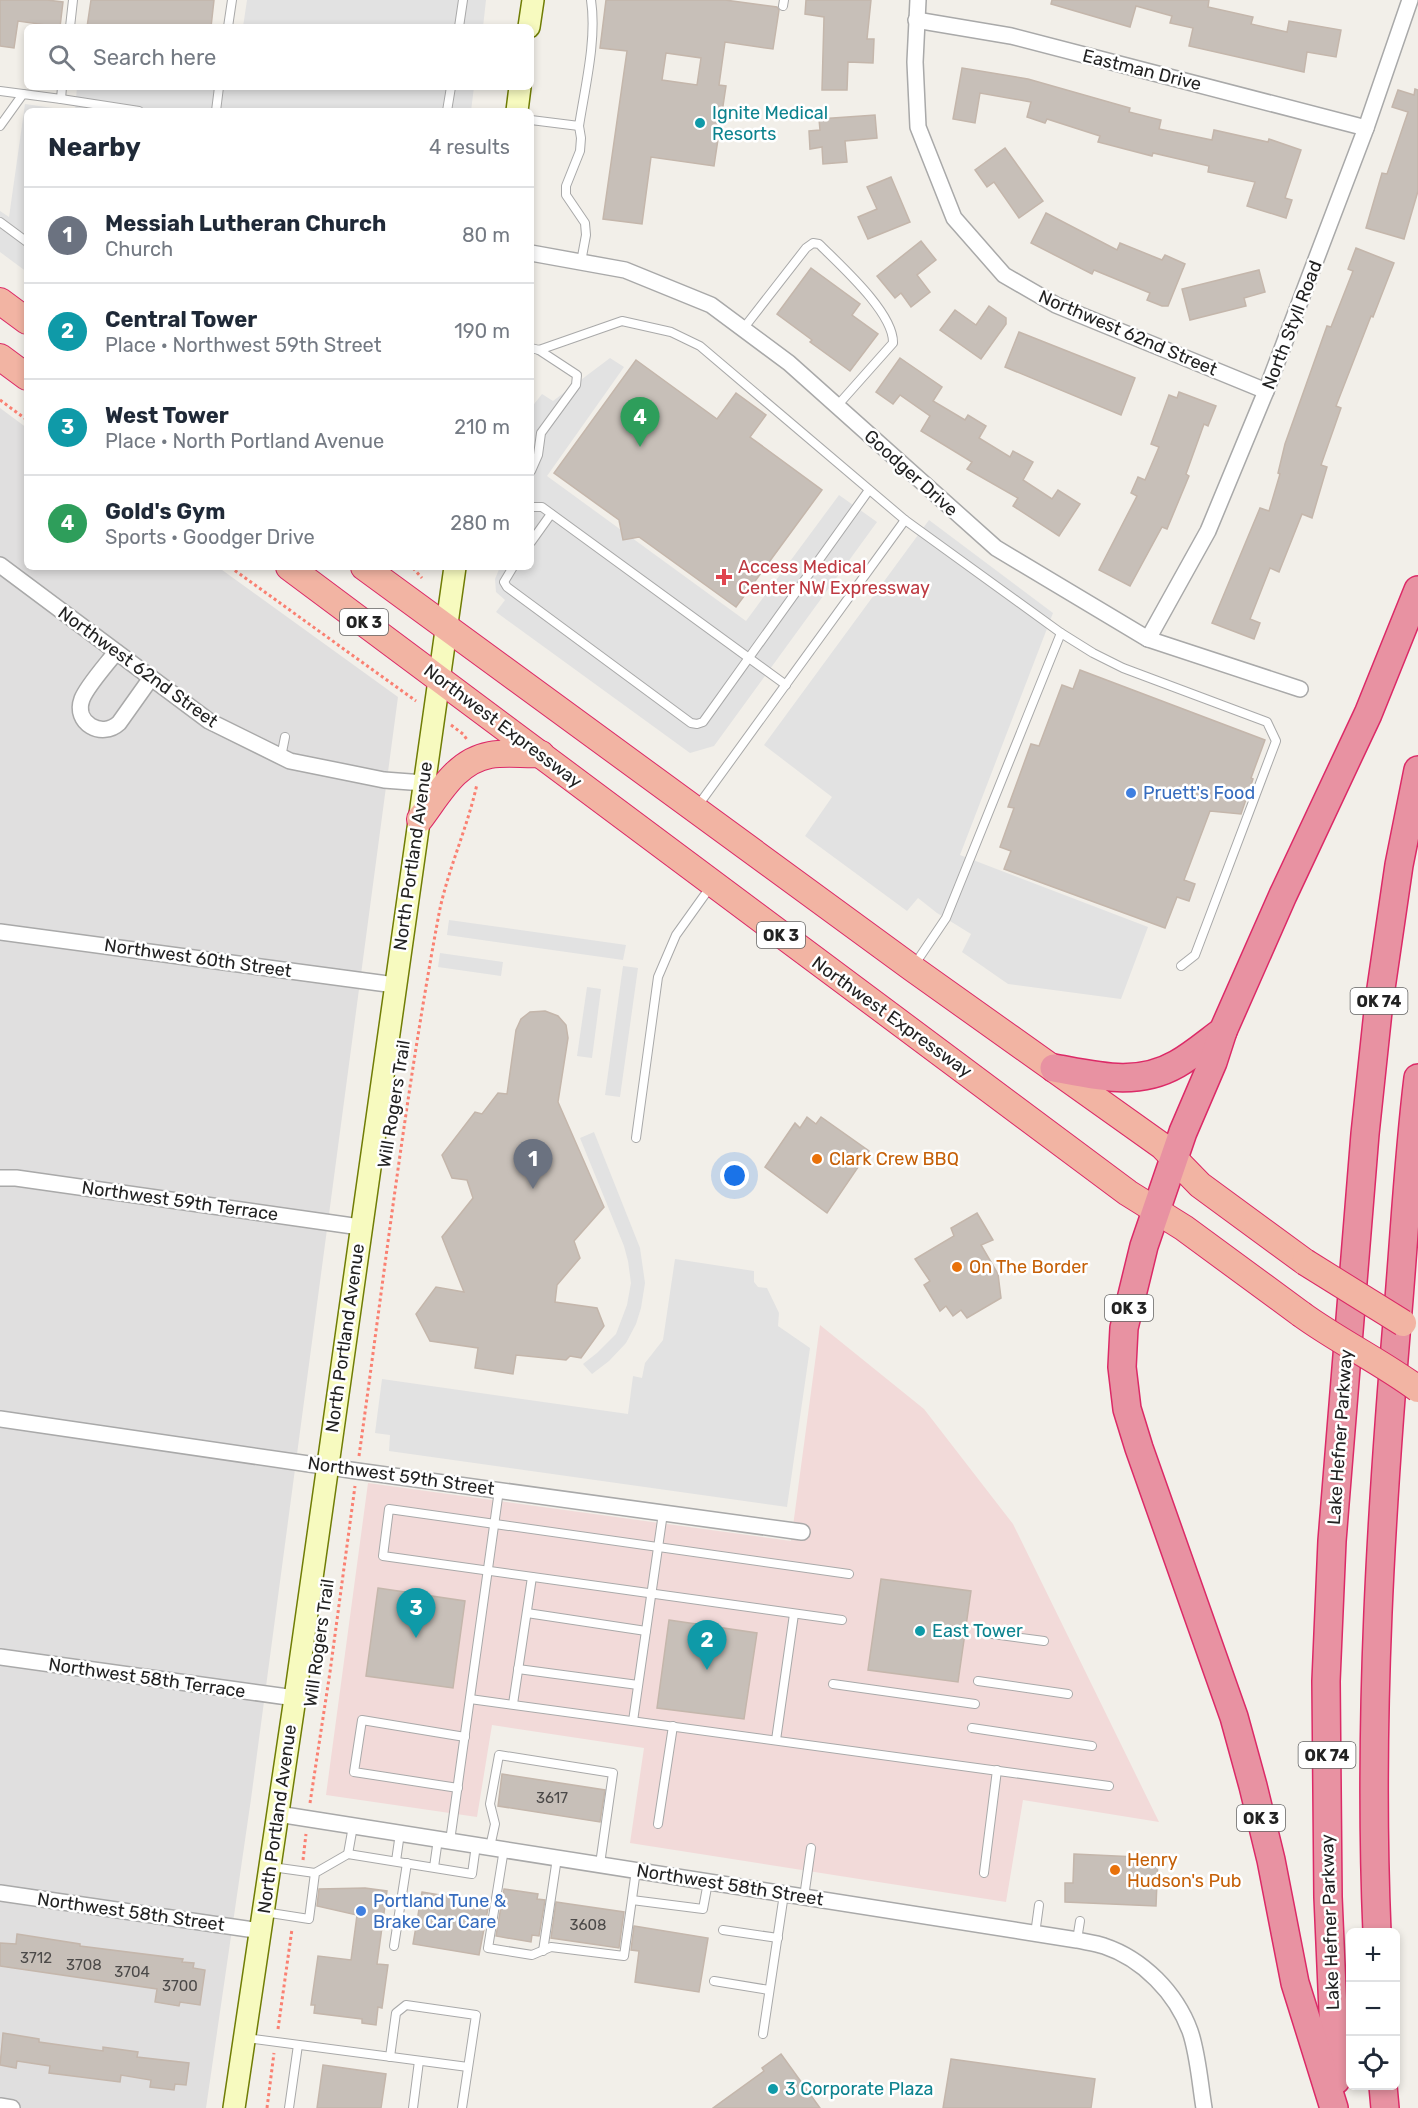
<!DOCTYPE html>
<meta charset="utf-8">
<style>
body{margin:0;font-family:Rubik,sans-serif;background:#f2f2f3;color:#1f2937}
.controls{position:absolute;right:18px;bottom:18px;display:grid;overflow:hidden;border-radius:9px;box-shadow:0 3px 9px #0003}
.controls button{width:54px;height:54px;display:grid;place-items:center;padding:0;border:0;border-bottom:2px solid #e0e1e3;background:#fff;color:#1f2937;font:30px sans-serif}
.you{position:absolute;left:735px;top:1176px;width:21px;height:21px;margin:-15px;border:4px solid #fff;border-radius:50%;background:#1a73e8;box-shadow:0 0 0 9px #1a73e833}
.badge{display:grid;place-items:center;width:39px;height:39px;border-radius:50%;background:#0f766e;color:#fff;font-size:20px;font-weight:700}
.pin{position:absolute;translate:-50% -50px;filter:drop-shadow(0 2px 3px #0008)}
.pin::after{content:'';position:absolute;top:32px;width:21px;height:18px;background:inherit;clip-path:polygon(0 0,100% 0,50% 100%)}
.list{margin:0;padding:0;list-style:none}
h2{display:flex;justify-content:space-between;align-items:center;height:78px;margin:0;padding:0 24px;font-size:26px}
h2 small{font-size:20px;font-weight:400;color:#747a83}
.list li{display:grid;grid-template-columns:39px 1fr auto;gap:18px;align-items:center;box-sizing:border-box;height:96px;padding:0 24px;border-top:2px solid #e0e1e3}
.list b{display:block;font-size:22px;white-space:nowrap}
.list p{margin:0;font-size:20px;white-space:nowrap;color:#747a83}
.list em{font-size:20px;font-style:normal;color:#747a83}
.icon{flex:none;width:33px;height:33px;fill:none;stroke:currentColor;stroke-width:2;stroke-linecap:round;stroke-linejoin:round}
.map{position:relative;flex:none;width:1418px;height:2108px;overflow:hidden}
.search{position:absolute;background:#fff;box-shadow:0 3px 9px #0003;left:24px;top:24px;width:510px;height:66px;display:flex;align-items:center;gap:15px;box-sizing:border-box;padding:0 21px;border-radius:9px;color:#747a83;font-size:22px}
.panel{position:absolute;background:#fff;box-shadow:0 3px 9px #0003;left:24px;top:108px;width:510px;height:462px;border-radius:9px}
.map>svg:first-child{display:block}
.residential{fill:#e0dfdf}
.commercial{fill:#f2dad9}
.parking{fill:#e2e2e2}
.building{fill:#c7bfb8;stroke:#c4b6ab;stroke-width:1.5;fill-rule:evenodd}
.lines{fill:none;stroke-linecap:round;stroke-linejoin:round}
.service-casing{stroke:#a9a9a9;stroke-width:10}
.minor-casing{stroke:#a9a9a9;stroke-width:18}
.secondary-casing{stroke:#707d05;stroke-width:24}
.trunk-casing{stroke:#dc2a67;stroke-width:28}
.motorway-casing{stroke:#dc2a67;stroke-width:30}
.path{stroke:#fa8072;stroke-width:3;stroke-dasharray:3 3;stroke-linecap:butt}
.service{stroke:#fff;stroke-width:8}
.minor{stroke:#fff;stroke-width:15}
.secondary{stroke:#f7fabf;stroke-width:21}
.trunk{stroke:#f2b4a3;stroke-width:26}
.motorway{stroke:#e892a2;stroke-width:27}
.trunk-bridge-casing{stroke:#dc2a67;stroke-width:28;stroke-linecap:butt}
.trunk-bridge{stroke:#f2b4a3;stroke-width:26}
.culture-dot{fill:#0f9aa8;stroke:#fff;stroke-width:2}
.health-dot{fill:#e0444e;stroke:#fff;stroke-width:2}
.shop-dot{fill:#3f7fe0;stroke:#fff;stroke-width:2}
.food-dot{fill:#e8710a;stroke:#fff;stroke-width:2}
.labels{text-anchor:middle;dominant-baseline:central;stroke-width:5;stroke-linejoin:round;paint-order:stroke}
.number-label{font-size:15px;fill:#4b4948}
.shield{fill:#fff;stroke:#646464;stroke-width:1.5}
.shield-label{font-size:16px;font-weight:bold;fill:#222}
.street-label{font-size:18px;fill:#222;stroke:#fff}
.culture-label{font-size:18px;fill:#0d838f;stroke:#fff;text-anchor:start}
.health-label{font-size:18px;fill:#be3a42;stroke:#fff;text-anchor:start}
.shop-label{font-size:18px;fill:#366cbe;stroke:#fff;text-anchor:start}
.food-label{font-size:18px;fill:#c56008;stroke:#fff;text-anchor:start}
</style>
<div class="map">
<svg width="1418" height="2108" viewBox="0 0 1418 2108">
<rect width="100%" height="100%" fill="#f2efe9"/>
<polygon class="residential" points="0,408 27,428 27,567 218,567 398,697 251,1799 206,2108 0,2108"/>
<polygon class="commercial" points="820,1325 924,1409 1013,1524 1159,1822 1023,1800 1006,1902 630,1843 644,1748 492,1725 477,1817 326,1795 368,1483 791,1541"/>
<g class="parking">
<polygon points="247,0 486,0 483,27 243,27"/>
<polygon points="77,87 474,87 471,111 75,111"/>
<polygon points="25,104 74,111 27,111 27,272 0,252 0,211 9,217"/>
<polygon points="610,358 624,367 547,476 746,621 839,495 877,522 714,746 690,753 496,612 505,600 496,592 495,579 500,567 531,567 531,408 542,394 553,401"/>
<polygon points="929,520 1053,613 960,855 1148,927 1121,999 1008,984 962,952 971,934 937,913 918,898 907,911 805,836 832,797 764,745"/>
<polygon points="449,920 626,945 623,960 447,935"/>
<polygon points="440,953 503,962 501,976 438,967"/>
<polygon points="623,966 638,968 620,1097 605,1095"/>
<polygon points="587,987 601,989 592,1058 577,1056"/>
<polygon points="594,1132 640,1248 645,1283 641,1308 636,1324 626,1343 609,1361 592,1374 583,1364 597,1353 616,1334 627,1305 631,1283 628,1261 624,1246 580,1138"/>
<polygon points="675,1259 754,1271 754,1282 758,1287 767,1288 779,1313 778,1326 810,1348 787,1507 389,1451 390,1435 375,1433 382,1379 628,1414 633,1376 642,1378 645,1363 663,1340"/>
</g>
<g class="building">
<polygon points="0,0 47,0 63,2 60,27 18,21 14,48 0,46"/>
<polygon points="91,0 214,0 211,27 87,27"/>
<path d="M606,0h119l52,7 2,3 -6,39 -48,-7 -6,43 7,1 -12,80 -63,-9 -9,67 -39,-5 24,-168 -27,-3zM666,53l35,5 -4,27 -35,-5z"/>
<polygon points="806,0 871,0 867,39 874,39 873,63 848,62 847,90 822,90 824,17 805,14"/>
<polygon points="1052,0 1209,0 1208,7 1253,17 1251,24 1287,32 1289,21 1341,30 1336,57 1307,52 1304,72 1189,46 1193,28 1170,23 1172,16 1136,6 1130,27 1051,4"/>
<polygon points="962,68 1028,79 1130,108 1129,112 1161,120 1159,129 1212,140 1214,130 1268,142 1269,139 1301,150 1285,198 1292,200 1286,218 1247,206 1255,182 1208,172 1209,166 1153,153 1152,156 1098,142 1100,136 1047,119 1045,123 1027,117 1031,102 980,93 975,123 953,119"/>
<polygon points="1415,89 1418,90 1418,191 1404,239 1366,228 1382,173 1387,174 1408,112 1392,107 1398,90 1414,95"/>
<polygon points="875,115 877,138 845,141 847,162 823,164 822,147 810,149 809,131 820,130 819,119"/>
<polygon points="1005,148 1043,201 1019,218 994,182 987,187 975,170"/>
<polygon points="891,177 910,222 868,239 858,217 877,209 867,187"/>
<polygon points="1046,213 1117,250 1120,243 1162,260 1165,255 1185,264 1168,306 1162,306 1147,300 1150,293 1094,270 1092,274 1031,243"/>
<polygon points="921,241 936,260 917,275 930,292 911,307 901,293 895,298 877,276"/>
<polygon points="1356,248 1394,263 1373,317 1371,316 1336,406 1341,408 1321,465 1327,467 1312,518 1302,514 1279,572 1270,568 1250,619 1260,623 1254,639 1212,623 1260,508 1269,511 1280,474 1278,473 1285,444 1327,326 1331,327 1353,271 1348,269"/>
<polygon points="811,268 860,304 852,315 878,334 850,371 810,342 812,340 777,314"/>
<polygon points="1259,270 1265,292 1244,298 1246,306 1190,320 1182,289"/>
<polygon points="989,306 1006,318 1006,324 981,359 940,330 955,310 976,325"/>
<polygon points="1019,332 1135,378 1121,415 1005,367"/>
<polygon points="900,358 942,387 933,401 965,420 968,415 986,426 979,438 1010,457 1013,451 1033,462 1023,480 1052,499 1058,490 1080,504 1059,536 1013,506 1018,498 967,469 972,462 921,431 930,416 900,395 893,404 876,392"/>
<polygon points="636,360 717,419 736,393 766,415 750,437 822,490 736,607 639,537 623,540 619,520 554,473"/>
<polygon points="1179,392 1216,406 1208,426 1204,424 1186,474 1189,476 1167,529 1162,527 1130,586 1099,570 1137,496 1131,493 1138,477 1145,480 1159,447 1151,444 1169,395 1177,398"/>
<polygon points="1080,670 1265,740 1251,778 1253,779 1241,814 1210,811 1184,880 1195,884 1189,901 1177,897 1165,928 1004,869 1011,851 1000,847 1014,808 1008,807 1031,744 1039,746 1062,685 1073,689"/>
<polygon points="545,1011 558,1016 566,1025 568,1038 558,1102 604,1207 574,1241 580,1258 557,1285 555,1302 597,1308 604,1326 581,1358 570,1356 566,1360 516,1355 513,1374 475,1368 478,1348 430,1341 416,1314 436,1287 464,1292 442,1237 473,1198 467,1180 452,1178 442,1155 475,1112 482,1114 498,1093 507,1094 516,1030 521,1019 530,1012"/>
<polygon points="807,1117 816,1124 821,1117 869,1151 827,1213 765,1167 795,1123 800,1128"/>
<polygon points="977,1213 993,1240 981,1245 998,1274 1001,1298 967,1318 961,1310 953,1316 946,1306 940,1311 924,1285 930,1281 915,1259 954,1236 951,1228"/>
<polygon points="881,1579 971,1591 958,1682 868,1670"/>
<polygon points="378,1588 465,1601 453,1688 366,1676"/>
<polygon points="669,1620 757,1633 744,1719 657,1708"/>
<polygon points="502,1774 605,1790 600,1822 498,1806"/>
<polygon points="1074,1854 1158,1858 1156,1906 1065,1902 1065,1883 1073,1883"/>
<polygon points="365,1888 387,1891 377,1964 388,1965 382,2008 378,2007 376,2025 362,2023 362,2019 314,2013 315,2005 311,2005 318,1956 351,1960 357,1915 317,1906 319,1889"/>
<polygon points="504,1889 538,1894 537,1899 545,1900 539,1936 532,1935 531,1942 496,1936"/>
<polygon points="422,1892 489,1903 479,1955 413,1944"/>
<polygon points="556,1902 624,1912 619,1948 551,1938"/>
<polygon points="634,1926 708,1938 699,1992 635,1982 639,1951 631,1950"/>
<polygon points="17,1934 80,1944 80,1946 183,1959 182,1962 194,1963 193,1968 205,1970 200,2005 180,2002 179,2006 155,2002 157,1989 0,1966 0,1943 16,1944"/>
<polygon points="3,2033 39,2039 39,2042 103,2051 103,2047 138,2052 137,2057 189,2063 186,2085 175,2084 174,2090 150,2087 151,2080 121,2075 120,2082 49,2073 50,2066 17,2061 16,2068 0,2065"/>
<polygon points="781,2054 820,2108 713,2108 764,2071 762,2068"/>
<polygon points="951,2059 1095,2079 1091,2108 943,2108"/>
<polygon points="323,2065 386,2074 381,2108 317,2108"/>
</g>
<g class="lines">
<defs>
<g id="service">
<polyline points="783,6 784,0"/>
<polyline points="70,27 73,0"/>
<polyline points="228,27 232,0"/>
<polyline points="459,27 463,0"/>
<polyline points="0,91 23,94"/>
<polyline points="61,99 139,111"/>
<polyline points="216,111 219,87"/>
<polyline points="447,111 451,87"/>
<path d="M531,120l48,6c6,-39 18,-87 12,-126"/>
<polyline points="0,126 23,94 61,99 62,87"/>
<polyline points="579,126 581,138 580,151 566,186 566,195 585,223 586,235 581,262"/>
<polyline points="0,222 27,242"/>
<path d="M743,329l63,-81 7,-5 6,1c22,22 75,69 74,99l-56,63"/>
<polyline points="531,348 539,350 622,321 671,332 700,346 905,520 1061,633 946,918 915,964"/>
<polyline points="531,471 538,455 541,433 576,385 577,375 539,350"/>
<polyline points="531,507 542,507 786,685"/>
<polyline points="531,542 551,514"/>
<polyline points="513,567 504,582 507,587 691,723 697,724 703,722 869,490"/>
<polyline points="1061,633 1093,653 1123,668 1267,722 1276,741 1195,955 1181,966"/>
<polyline points="281,757 285,737"/>
<polyline points="697,807 905,520"/>
<polyline points="636,1138 658,977 676,935 711,886"/>
<polyline points="527,1613 646,1631"/>
<polyline points="842,1620 383,1556 389,1509 849,1574"/>
<polyline points="985,1633 1044,1641"/>
<polyline points="518,1669 638,1685"/>
<polyline points="978,1681 1068,1694"/>
<polyline points="833,1684 975,1704"/>
<polyline points="470,1699 1109,1786"/>
<polyline points="513,1704 532,1577"/>
<polyline points="633,1721 663,1513"/>
<polyline points="972,1728 1092,1746"/>
<polyline points="776,1740 794,1614"/>
<polyline points="458,1788 354,1772 362,1720 465,1737"/>
<polyline points="658,1824 673,1726"/>
<polyline points="450,1841 499,1490"/>
<polyline points="490,1847 495,1824 490,1804 499,1755 613,1773 600,1864"/>
<polyline points="504,1849 488,1948 532,1955 551,1947 624,1956 636,1870"/>
<polyline points="348,1854 353,1826"/>
<polyline points="396,1861 400,1833"/>
<polyline points="272,1867 315,1873"/>
<polyline points="434,1867 438,1839"/>
<polyline points="984,1873 997,1770"/>
<polyline points="804,1897 811,1848"/>
<polyline points="632,1900 703,1909 708,1882"/>
<polyline points="264,1912 309,1919 315,1873 348,1854 472,1874 476,1845"/>
<polyline points="723,1930 778,1938"/>
<polyline points="1035,1934 1039,1905"/>
<polyline points="1077,1940 1080,1921"/>
<polyline points="394,1946 407,1863"/>
<polyline points="543,1951 557,1858"/>
<polyline points="714,1981 769,1990"/>
<polyline points="763,2034 784,1894"/>
<polyline points="246,2038 468,2067"/>
<polyline points="390,2057 396,2013 406,2005 476,2015 462,2108"/>
<polyline points="289,2108 298,2045"/>
<polyline points="413,2108 419,2061"/>
</g>
<g id="minor">
<polyline points="918,0 915,62 918,127 954,218 1004,275 1056,305 1266,391"/>
<polyline points="916,20 1011,36 1366,128"/>
<polyline points="531,253 625,270 711,305 789,363 996,548 1148,639 1300,689"/>
<polyline points="0,565 209,721 290,761 384,780 424,783"/>
<polyline points="1148,639 1208,531 1266,391 1366,128 1410,0"/>
<path d="M116,652c-9,12 -29,34 -34,47 -9,24 20,40 37,24l32,-45"/>
<polyline points="0,932 395,985"/>
<polyline points="0,1178 16,1178 360,1227"/>
<polyline points="0,1419 357,1471 802,1532"/>
<polyline points="0,1657 295,1698"/>
<path d="M278,1814l799,126c9,2 19,3 27,6 39,13 72,47 86,85 8,23 10,53 14,77"/>
<polyline points="0,1893 261,1931"/>
<polyline points="0,2106 12,2108"/>
</g>
<g id="secondary">
<polyline points="529,27 533,0"/>
<polyline points="517,111 520,87"/>
<polyline points="234,2108 295,1698 455,567"/>
</g>
<g id="trunk">
<polyline points="0,301 27,321"/>
<polyline points="0,357 27,377"/>
<polyline points="289,567 1128,1193 1184,1228 1301,1314"/>
<polyline points="364,567 912,968 1162,1146 1200,1185 1305,1262"/>
<path d="M420,819c19,-25 36,-58 70,-64 16,-3 35,0 51,-1"/>
</g>
<g id="motorway">
<path d="M1054,1068c43,8 83,19 123,-4 16,-9 31,-22 46,-33"/>
<path d="M1377,1932c-9,-211 4,-423 22,-633 6,-74 10,-148 19,-221"/>
<polyline points="1336,2080 1328,1897 1326,1681 1332,1541 1365,1134 1379,1002 1399,865 1418,770"/>
<polyline points="1383,2086 1385,2108"/>
<polyline points="1334,2108 1295,1983 1271,1860 1253,1786 1234,1717 1139,1448 1127,1409 1122,1367 1124,1328 1144,1246 1183,1132 1213,1062 1223,1031 1283,895 1368,714 1418,590"/>
</g>
</defs>
<use href="#service" class="service-casing"/>
<use href="#minor" class="minor-casing"/>
<use href="#secondary" class="secondary-casing"/>
<use href="#trunk" class="trunk-casing"/>
<use href="#motorway" class="motorway-casing"/>
<g class="path">
<polyline points="0,400 27,420"/>
<polyline points="230,567 416,701"/>
<polyline points="413,568 422,578"/>
<polyline points="451,725 463,734 468,741"/>
<path d="M359,1456c25,-179 46,-359 79,-537 8,-46 29,-89 39,-135"/>
<polyline points="310,1803 330,1672 355,1486"/>
<polyline points="303,1860 306,1834"/>
<polyline points="278,2029 292,1929"/>
<polyline points="267,2108 274,2053"/>
</g>
<use href="#service" class="service"/>
<use href="#minor" class="minor"/>
<use href="#secondary" class="secondary"/>
<use href="#trunk" class="trunk"/>
<use href="#motorway" class="motorway"/>
<defs>
<g id="trunk-bridge">
<polyline points="1305,1262 1403,1323"/>
<path d="M1301,1314c37,27 79,47 117,75"/>
</g>
</defs>
<use href="#trunk-bridge" class="trunk-bridge-casing"/>
<use href="#trunk-bridge" class="trunk-bridge"/>
</g>
<g class="culture-dot">
<circle cx="700" cy="123" r="6"/>
<circle cx="920" cy="1631" r="6"/>
<circle cx="773" cy="2089" r="6"/>
</g>
<path class="health-dot" d="M721 568h6v6h6v6h-6v6h-6v-6h-6v-6h6z"/>
<g class="shop-dot">
<circle cx="1131" cy="793" r="6"/>
<circle cx="361" cy="1911" r="6"/>
</g>
<g class="food-dot">
<circle cx="817" cy="1159" r="6"/>
<circle cx="957" cy="1267" r="6"/>
<circle cx="1115" cy="1870" r="6"/>
</g>
<g class="labels">
<g class="number-label">
<text x="552" y="1798">3617</text>
<text x="588" y="1925">3608</text>
<text x="36" y="1958">3712</text>
<text x="84" y="1965">3708</text>
<text x="132" y="1972">3704</text>
<text x="180" y="1986">3700</text>
</g>
<g class="shield">
<rect x="340" y="609" width="48" height="26" rx="4.5"/>
<rect x="757" y="922" width="48" height="26" rx="4.5"/>
<rect x="1350.5" y="988" width="57" height="26" rx="4.5"/>
<rect x="1105" y="1295" width="48" height="26" rx="4.5"/>
<rect x="1298.5" y="1742" width="57" height="26" rx="4.5"/>
<rect x="1237" y="1805" width="48" height="26" rx="4.5"/>
</g>
<g class="shield-label">
<text x="364" y="622">OK 3</text>
<text x="781" y="935">OK 3</text>
<text x="1379" y="1001">OK 74</text>
<text x="1129" y="1308">OK 3</text>
<text x="1327" y="1755">OK 74</text>
<text x="1261" y="1818">OK 3</text>
</g>
<g class="street-label">
<text transform="translate(1142 70) rotate(14)">Eastman Drive</text>
<text transform="translate(1292 325) rotate(-69)">North Styll Road</text>
<text transform="translate(1128 333) rotate(23)">Northwest 62nd Street</text>
<text transform="translate(911 473) rotate(42)">Goodger Drive</text>
<text transform="translate(138 667) rotate(36)">Northwest 62nd Street</text>
<text transform="translate(503 726) rotate(37)">Northwest Expressway</text>
<text transform="translate(413 856) rotate(-82)">North Portland Avenue</text>
<text transform="translate(198 958) rotate(8)">Northwest 60th Street</text>
<text transform="translate(892 1017) rotate(36)">Northwest Expressway</text>
<text transform="translate(394 1104) rotate(-81)">Will Rogers Trail</text>
<text transform="translate(180 1201) rotate(8)">Northwest 59th Terrace</text>
<text transform="translate(345 1338) rotate(-82)">North Portland Avenue</text>
<text transform="translate(1340 1437) rotate(-86)">Lake Hefner Parkway</text>
<text transform="translate(401 1476) rotate(8)">Northwest 59th Street</text>
<text transform="translate(319 1643) rotate(-82)">Will Rogers Trail</text>
<text transform="translate(147 1678) rotate(8)">Northwest 58th Terrace</text>
<text transform="translate(277 1819) rotate(-82)">North Portland Avenue</text>
<text transform="translate(730 1885) rotate(9)">Northwest 58th Street</text>
<text transform="translate(131 1912) rotate(8)">Northwest 58th Street</text>
<text transform="translate(1330 1922) rotate(-92)">Lake Hefner Parkway</text>
</g>
<g class="culture-label">
<text x="712" y="113">Ignite Medical<tspan x="712" dy="21">Resorts</tspan></text>
<text x="932" y="1631">East Tower</text>
<text x="785" y="2089">3 Corporate Plaza</text>
</g>
<g class="health-label">
<text x="738" y="567">Access Medical<tspan x="738" dy="21">Center NW Expressway</tspan></text>
</g>
<g class="shop-label">
<text x="1143" y="793">Pruett's Food</text>
<text x="373" y="1901">Portland Tune &amp;<tspan x="373" dy="21">Brake Car Care</tspan></text>
</g>
<g class="food-label">
<text x="829" y="1159">Clark Crew BBQ</text>
<text x="969" y="1267">On The Border</text>
<text x="1127" y="1860">Henry<tspan x="1127" dy="21">Hudson's Pub</tspan></text>
</g>
</g>
</svg>
<div class="controls">
<button>+</button>
<button>−</button>
<button><svg class="icon" aria-label="locate" viewBox="0 0 24 24"><circle cx="12" cy="12" r="6"/><path d="M12 2v4M12 18v4M2 12h4M18 12h4"/></svg></button>
</div>
<div class="you"></div>
<div class="pin badge" style="left:533px;top:1189px;background:#6b7280">1</div>
<div class="pin badge" style="left:707px;top:1670px;background:#0f9aa8">2</div>
<div class="pin badge" style="left:416px;top:1638px;background:#0f9aa8">3</div>
<div class="pin badge" style="left:640px;top:447px;background:#2e9e5b">4</div>
<div class="search"><svg class="icon" aria-label="search" viewBox="0 0 24 24"><circle cx="10" cy="10" r="6"/><path d="M15 15l6 6"/></svg>Search here</div>
<section class="panel">
<h2>Nearby<small>4 results</small></h2>
<ul class="list">
<li><span class="badge" style="background:#6b7280">1</span><div><b>Messiah Lutheran Church</b><p>Church</p></div><em>80 m</em></li>
<li><span class="badge" style="background:#0f9aa8">2</span><div><b>Central Tower</b><p>Place · Northwest 59th Street</p></div><em>190 m</em></li>
<li><span class="badge" style="background:#0f9aa8">3</span><div><b>West Tower</b><p>Place · North Portland Avenue</p></div><em>210 m</em></li>
<li><span class="badge" style="background:#2e9e5b">4</span><div><b>Gold's Gym</b><p>Sports · Goodger Drive</p></div><em>280 m</em></li>
</ul>
</section>
</div>
